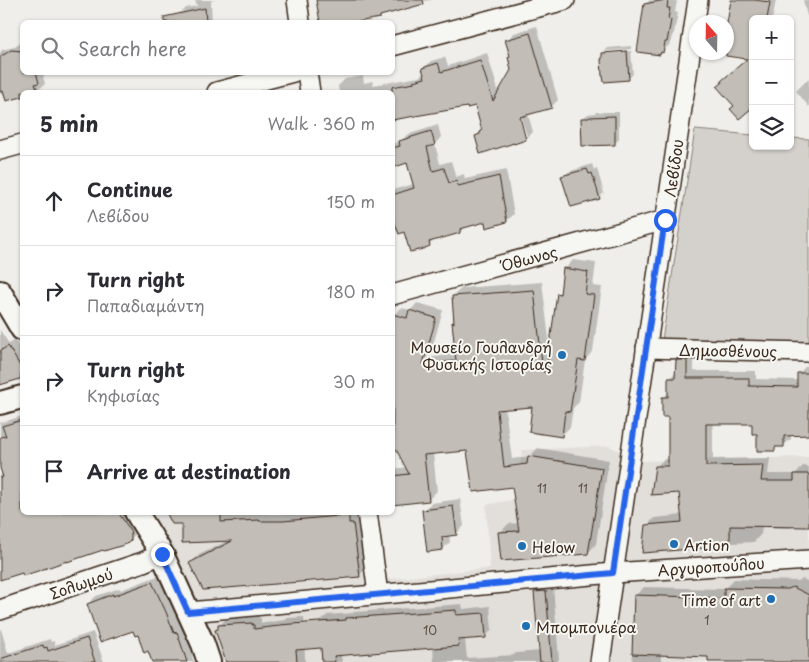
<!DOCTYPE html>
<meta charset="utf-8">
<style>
body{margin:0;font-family:"Playpen Sans",sans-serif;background:#f7f7f7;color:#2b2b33}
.controls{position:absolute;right:15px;top:15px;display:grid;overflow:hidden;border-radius:8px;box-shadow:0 1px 4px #0004}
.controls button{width:45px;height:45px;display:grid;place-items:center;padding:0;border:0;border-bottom:1px solid #e1e1e2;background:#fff;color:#2b2b33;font:25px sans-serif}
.compass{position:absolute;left:689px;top:15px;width:45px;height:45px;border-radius:50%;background:#fff;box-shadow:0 1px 4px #0004;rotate:340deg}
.stop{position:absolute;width:15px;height:15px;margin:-11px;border:4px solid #2563eb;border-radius:50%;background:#fff}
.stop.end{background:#2563eb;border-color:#fff;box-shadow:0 1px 5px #0008}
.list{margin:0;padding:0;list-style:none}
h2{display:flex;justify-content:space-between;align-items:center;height:65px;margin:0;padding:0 20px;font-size:21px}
h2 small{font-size:16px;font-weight:400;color:#7c7c81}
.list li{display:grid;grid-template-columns:32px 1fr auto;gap:15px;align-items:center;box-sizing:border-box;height:90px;padding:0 20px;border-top:1px solid #e1e1e2}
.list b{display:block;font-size:19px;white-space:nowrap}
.list p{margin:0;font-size:16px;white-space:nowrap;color:#7c7c81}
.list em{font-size:16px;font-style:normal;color:#7c7c81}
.icon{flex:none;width:28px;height:28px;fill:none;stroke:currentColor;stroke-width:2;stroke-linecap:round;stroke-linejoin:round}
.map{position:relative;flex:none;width:809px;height:662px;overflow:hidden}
.search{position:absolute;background:#fff;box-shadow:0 1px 4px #0004;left:20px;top:20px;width:375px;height:55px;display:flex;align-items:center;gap:12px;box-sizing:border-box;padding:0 18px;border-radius:8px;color:#7c7c81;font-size:19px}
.panel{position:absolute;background:#fff;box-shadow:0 1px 4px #0004;left:20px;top:90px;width:375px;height:425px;border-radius:8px}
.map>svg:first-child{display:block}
.built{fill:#e2dfdb}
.green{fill:#d4d1cc;stroke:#887e75}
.shadow{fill:#0003;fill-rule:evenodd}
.building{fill:#c2bdb7;stroke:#3b2a1e}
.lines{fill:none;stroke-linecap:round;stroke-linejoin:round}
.minor-casing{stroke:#3b2a1e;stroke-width:22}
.major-casing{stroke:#3b2a1e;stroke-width:26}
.minor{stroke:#f6f6f2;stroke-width:19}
.major{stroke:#f6f6f2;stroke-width:22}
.route{stroke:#2563eb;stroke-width:6}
.poi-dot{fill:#1f6fb2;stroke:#f6f6f2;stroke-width:2}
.labels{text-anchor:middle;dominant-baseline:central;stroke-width:4;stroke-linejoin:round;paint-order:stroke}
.number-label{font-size:12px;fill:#5d4f44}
.street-label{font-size:15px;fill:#3b2a1e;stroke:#f6f6f2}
.poi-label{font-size:15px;fill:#3b2a1e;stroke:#f6f6f2;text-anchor:start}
</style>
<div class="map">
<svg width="809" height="662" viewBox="0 0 809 662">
<rect width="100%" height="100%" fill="#efeeea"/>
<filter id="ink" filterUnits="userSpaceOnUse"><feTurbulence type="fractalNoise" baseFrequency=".02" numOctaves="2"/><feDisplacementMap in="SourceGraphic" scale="10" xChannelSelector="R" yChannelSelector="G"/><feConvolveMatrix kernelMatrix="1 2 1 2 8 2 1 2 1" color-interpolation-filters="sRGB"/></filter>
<g filter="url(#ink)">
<polygon class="built" points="609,446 640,461 809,457 809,662 200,662 151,513 360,513 372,581 490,568 486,505 516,499 522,450"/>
<polygon class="green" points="695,130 753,135 753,146 790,146 790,138 809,139 809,342 662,340"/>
<g class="shadow">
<polygon points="195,0 215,0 211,1 212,22 176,22 179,15 186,8 197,6"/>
<polygon points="318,0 433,0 419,2 383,14 380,17 351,22 321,22"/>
<polygon points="650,0 677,1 675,12 678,13 674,33 672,36 670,44 660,54 645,5"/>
<polygon points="733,0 776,0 773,16 771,19 753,19 753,115 748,109 735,106 748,58 722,54 722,52 726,52"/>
<polygon points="803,0 809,0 809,16 807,16"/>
<polygon points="266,19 266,22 233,22"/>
<path d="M537,26l21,74 -7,7 -23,7 5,18 -7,7 -11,3 -39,-6 7,-7 -7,-24 -84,-13h-53l-1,-6 7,-7 18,-3 1,7 9,-2v4l46,-8 3,-3 3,-1 -1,-5 7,-7 14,-4 3,9 39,-13 12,40 14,-23 -2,-15 -4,-15 7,-7zM519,111l8,25h-3l-7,-24z"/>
<polygon points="20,43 22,43 22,72 45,72 46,74 43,77 45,84 37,91 22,92 22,95 9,99 0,93 0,53 2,50 14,47"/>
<polygon points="631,46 631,49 606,51 606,54 631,51 633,74 628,79 603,53 608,48"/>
<polygon points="809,78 809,107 796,91"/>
<polygon points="596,112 619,112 619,139 614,144 583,118 588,114 595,113"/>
<polygon points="438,125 441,137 435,144 440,164 451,161 456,177 464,174 465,179 506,170 514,214 507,221 486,220 465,227 460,232 436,239 430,244 422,248 405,230 398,233 397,230 392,231 392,190 414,184 408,162 392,166 392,144 401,141 407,135"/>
<polygon points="592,164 594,170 597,169 604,193 599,197 563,177 568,172"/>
<polygon points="573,260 596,263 593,286 602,287 593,351 585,360 579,402 573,408 570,427 561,436 534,405 505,408 512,459 530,456 538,448 609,460 596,544 588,553 500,533 508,524 519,523 513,485 468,450 433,453 437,491 428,500 392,504 392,470 394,469 407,467 397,447 394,447 392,428 394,315 401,308 411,310 417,303 443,310 431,352 426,358 457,354 454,322 455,321 453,296 462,288 542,282 550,347 558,294 562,290 565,269"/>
<polygon points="0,330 9,344 15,340 22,352 22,375 20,378 0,384"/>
<polygon points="684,353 694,353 694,371 756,371 756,379 798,380 798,374 806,366 809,366 809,434 791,434 791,439 783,446 778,446 774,450 758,433 754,423 713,423 713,459 770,458 768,474 795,474 803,466 809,467 809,526 792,526 790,528 762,527 761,534 754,542 733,543 731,545 643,552 647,526 654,518 683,515 681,492 656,467 664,459 669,459 669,416 664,397 669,392 669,379 677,371 677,361"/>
<polygon points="22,416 22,439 0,453 0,423"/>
<polygon points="22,450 22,512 129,512 137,532 127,543 103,548 0,579 0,475 3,474 0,463 6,456"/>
<polygon points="460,499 464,526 456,534 449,535 450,542 443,549 424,510 431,503"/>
<polygon points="307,512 357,512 357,515 360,515 367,567 359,576 191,563 199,555 229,540 191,516 267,513 267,514 292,514"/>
<polygon points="160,575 173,604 181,626 184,625 194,654 192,657 194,662 153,662 149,649 139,633 134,629 88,604 96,596 120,588 121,590"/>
<polygon points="734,579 798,581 803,579 809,582 809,662 709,662 709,655 661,654 661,662 632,662 635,596 644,587 725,589"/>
<polygon points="553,585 559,659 557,662 434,662 433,647 341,655 342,662 323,662 320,622 327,615 353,613 354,612 462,604 463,609 490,606 492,630 485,637 465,639 467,658 514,655 516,653 540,651 535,593 542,586"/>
<polygon points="259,616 259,618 261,618 261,623 286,620 287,618 304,617 305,662 228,662 217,630 220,627 219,626 226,619"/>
<polygon points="1,629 8,653 50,639 51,642 54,641 55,645 93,632 104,662 0,662 0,630"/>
</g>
<g class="building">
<polygon points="316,0 423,0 424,4 380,16 380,18 357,22 320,22"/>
<polygon points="666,0 668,0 667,8 670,8 668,19 671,20 667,42 665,42 663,53 661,52 660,55 637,52 644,4"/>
<polygon points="731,0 754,0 770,2 767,19 753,19 753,107 739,119 730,109 734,106 717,87 722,83 721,81 747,59 726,56 726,29"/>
<polygon points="205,8 206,22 164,22 164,17"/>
<polygon points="530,33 552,108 520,117 526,140 514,144 514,143 480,154 475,136 480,134 480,132 482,131 475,106 467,108 467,107 392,120 392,87 414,83 413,81 425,78 422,68 438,63 441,72 480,60 493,101 511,70 508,57 510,56 505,40"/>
<polygon points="11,50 22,51 22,72 36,72 39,83 35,84 38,92 22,92 22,97 6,101 3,91 0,92 0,56 5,54"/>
<polygon points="627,51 629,80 604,82 603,76 602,76 601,59 602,59 602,53"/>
<polygon points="615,116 615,145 582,146 581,118 589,118 590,117"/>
<polygon points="431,131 435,145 427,147 433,171 444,168 449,183 457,181 458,186 499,176 507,222 486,228 485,222 460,229 460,233 429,242 430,246 423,249 410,252 404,232 399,234 392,215 392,195 414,188 407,163 392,168 392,148 400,146 399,141"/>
<polygon points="587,169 589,174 592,173 600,199 571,207 561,176"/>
<polygon points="563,268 588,272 585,294 594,295 585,361 578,360 570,412 565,411 562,437 529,432 532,407 497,410 500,441 501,441 504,467 527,464 528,456 602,468 588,554 501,561 498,532 519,531 512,487 473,492 467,451 424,455 429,501 392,505 392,476 409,474 396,449 393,449 392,314 407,318 409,310 436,318 423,364 456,361 452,322 454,323 452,296 534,290 543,372 546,372 557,293 560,294"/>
<polygon points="8,346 22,369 20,379 0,385 0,351"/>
<polygon points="676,360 687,360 687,378 749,378 749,386 797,387 797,373 809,373 809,435 784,436 784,447 775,447 775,451 757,451 757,434 752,434 752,424 706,424 706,466 763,465 761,481 794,481 794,474 809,474 809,527 730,526 730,546 642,553 645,525 682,522 679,493 651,495 655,466 668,466 668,417 662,417 662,397 668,397 668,378 675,378"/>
<polygon points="22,420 22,512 118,512 130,530 131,535 131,540 127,544 104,551 103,550 67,562 67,561 23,576 22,573 0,580 0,478 3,477 0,468 0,437 6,436 2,426"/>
<polygon points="453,506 457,535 442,537 443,550 427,552 422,510"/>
<polygon points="166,512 221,512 221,522 259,520 259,521 283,521 349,515 349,523 353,523 360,577 203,590 189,563 232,541 182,543 182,524 172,524"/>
<polygon points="152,582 166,612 174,633 177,632 187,662 152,662 148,651 144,653 138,635 135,636 133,631 100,642 87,604 113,594 113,596"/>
<polygon points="793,587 809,595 809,662 708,662 708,657 632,654 634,595 724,598 724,588 788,589"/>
<polygon points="546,591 552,662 540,662 534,592"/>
<polygon points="456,610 456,615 484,613 486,638 458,640 459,646 334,656 335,662 322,662 321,648 296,650 297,662 226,662 215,630 218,629 218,625 252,623 252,625 254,625 254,629 279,626 279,625 346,620 346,618"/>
<polygon points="87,638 95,662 0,662 0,659 43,645 44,648 47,647 48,651"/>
</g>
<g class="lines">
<defs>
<g id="minor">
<polyline points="297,0 300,22"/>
<polyline points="392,46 565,0"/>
<polyline points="307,72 310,92"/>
<polyline points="217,92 293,72"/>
<polyline points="0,150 22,144"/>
<polyline points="392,295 665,220"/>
<polyline points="646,348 809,352"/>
<polyline points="367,512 378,594"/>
<polyline points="0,610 143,562 162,554"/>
<polyline points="189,612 613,573 809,560"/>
<polyline points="600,662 698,0"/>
</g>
<g id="major">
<polyline points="0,292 22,329"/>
<polyline points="0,403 22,397"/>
<polyline points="136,512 162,554 203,644 209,662"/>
</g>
</defs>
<use href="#minor" class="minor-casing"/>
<use href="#major" class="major-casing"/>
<use href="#minor" class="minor"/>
<use href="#major" class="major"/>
</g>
</g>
<g class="lines" filter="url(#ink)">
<polyline class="route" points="162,554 188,612 613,573 665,220"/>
</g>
<g class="poi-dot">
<circle cx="562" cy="355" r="5"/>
<circle cx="674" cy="544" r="5"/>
<circle cx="522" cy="546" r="5"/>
<circle cx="771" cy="599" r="5"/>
<circle cx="526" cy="626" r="5"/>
</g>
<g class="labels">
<g class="number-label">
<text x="542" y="488">11</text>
<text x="583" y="488">11</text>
<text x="707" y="620">1</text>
<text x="430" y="630">10</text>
</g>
<g class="street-label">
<text transform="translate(673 168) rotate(-82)">Λεβίδου</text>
<text transform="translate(529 258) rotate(-15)">Όθωνος</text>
<text transform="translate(728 350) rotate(1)">Δημοσθένους</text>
<text transform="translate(711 566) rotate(-4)">Αργυροπούλου</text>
<text transform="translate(81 583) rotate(-19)">Σολωμού</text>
</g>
<g class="poi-label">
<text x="552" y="346" text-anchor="end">Μουσείο Γουλανδρή<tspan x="552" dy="17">Φυσικής Ιστορίας</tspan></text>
<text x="684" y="544">Artion</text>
<text x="532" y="546">Helow</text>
<text x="761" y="599" text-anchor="end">Time of art</text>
<text x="536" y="626">Μπομπονιέρα</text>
</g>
</g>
</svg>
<div class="controls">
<button>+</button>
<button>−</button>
<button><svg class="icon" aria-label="layers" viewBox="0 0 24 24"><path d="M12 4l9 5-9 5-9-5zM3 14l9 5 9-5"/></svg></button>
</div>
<svg class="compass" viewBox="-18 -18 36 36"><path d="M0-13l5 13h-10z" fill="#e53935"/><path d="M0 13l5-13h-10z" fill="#7c7c81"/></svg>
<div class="stop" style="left:665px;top:220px"></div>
<div class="stop end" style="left:162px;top:554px"></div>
<div class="search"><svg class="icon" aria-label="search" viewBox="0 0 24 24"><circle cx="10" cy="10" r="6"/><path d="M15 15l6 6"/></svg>Search here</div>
<section class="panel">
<h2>5 min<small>Walk · 360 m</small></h2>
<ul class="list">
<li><svg class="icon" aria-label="ahead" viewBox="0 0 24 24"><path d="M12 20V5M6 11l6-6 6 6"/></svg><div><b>Continue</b><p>Λεβίδου</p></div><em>150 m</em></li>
<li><svg class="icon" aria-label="right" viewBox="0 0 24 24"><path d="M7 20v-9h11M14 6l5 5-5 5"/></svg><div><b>Turn right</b><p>Παπαδιαμάντη</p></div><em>180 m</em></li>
<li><svg class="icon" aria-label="right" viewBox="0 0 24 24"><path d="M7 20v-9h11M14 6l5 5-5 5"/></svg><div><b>Turn right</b><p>Κηφισίας</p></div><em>30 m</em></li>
<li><svg class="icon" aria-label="arrive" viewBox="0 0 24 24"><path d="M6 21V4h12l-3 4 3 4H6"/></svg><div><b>Arrive at destination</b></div></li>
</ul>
</section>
</div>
